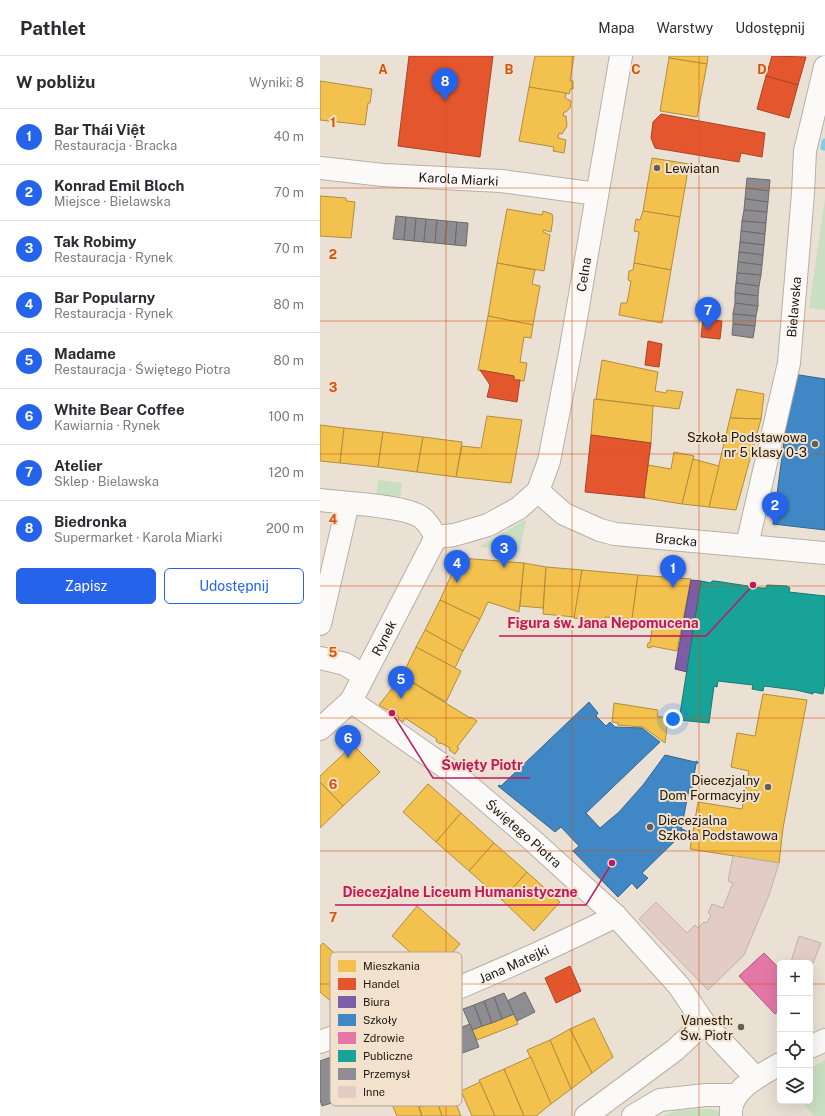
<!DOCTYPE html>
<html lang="pl">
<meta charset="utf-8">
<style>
body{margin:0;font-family:"Public Sans",sans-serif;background:#f2f2f3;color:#2b2b33}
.controls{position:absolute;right:12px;bottom:12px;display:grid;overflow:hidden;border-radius:6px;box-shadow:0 4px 16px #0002}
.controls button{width:36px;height:36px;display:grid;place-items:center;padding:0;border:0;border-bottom:1px solid #e1e1e2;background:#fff;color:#2b2b33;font:20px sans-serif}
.you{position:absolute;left:353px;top:663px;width:14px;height:14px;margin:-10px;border:3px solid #fff;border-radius:50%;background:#1a73e8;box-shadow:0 0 0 6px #1a73e833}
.badge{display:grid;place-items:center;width:26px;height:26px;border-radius:50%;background:#2563eb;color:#fff;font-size:13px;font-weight:700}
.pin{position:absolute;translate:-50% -33px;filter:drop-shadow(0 1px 2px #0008)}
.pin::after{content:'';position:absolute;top:21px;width:14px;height:12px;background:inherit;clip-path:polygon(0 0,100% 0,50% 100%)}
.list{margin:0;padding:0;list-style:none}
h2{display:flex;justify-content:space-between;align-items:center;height:52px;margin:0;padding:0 16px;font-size:17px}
h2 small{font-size:13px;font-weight:400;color:#7c7c81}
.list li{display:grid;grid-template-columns:26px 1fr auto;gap:12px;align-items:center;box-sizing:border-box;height:56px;padding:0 16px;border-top:1px solid #e1e1e2}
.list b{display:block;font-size:15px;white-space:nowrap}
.list p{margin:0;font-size:13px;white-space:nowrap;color:#7c7c81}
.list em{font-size:13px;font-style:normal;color:#7c7c81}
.actions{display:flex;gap:8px;padding:12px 16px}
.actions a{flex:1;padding:9px 0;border:1px solid #2563eb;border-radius:6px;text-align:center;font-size:14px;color:#2563eb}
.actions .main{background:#2563eb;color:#fff}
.icon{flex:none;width:22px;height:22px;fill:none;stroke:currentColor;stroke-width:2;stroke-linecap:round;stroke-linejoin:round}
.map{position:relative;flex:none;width:505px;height:1060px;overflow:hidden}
header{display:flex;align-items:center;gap:24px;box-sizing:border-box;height:56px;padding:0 20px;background:#fff;border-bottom:1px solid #e1e1e2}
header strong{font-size:19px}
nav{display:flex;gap:22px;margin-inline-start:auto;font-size:14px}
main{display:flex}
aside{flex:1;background:#fff}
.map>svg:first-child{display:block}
.green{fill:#cadfc1}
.homes{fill:#f2c14e;stroke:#b28e3b}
.shops{fill:#e4572e;stroke:#a94425}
.offices{fill:#7b5ea7;stroke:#5f497a}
.schools{fill:#3f88c5;stroke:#35668f}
.health{fill:#e377a8;stroke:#a85a7a}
.public{fill:#17a398;stroke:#19796f}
.industry{fill:#8d8d92;stroke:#6c6a6b}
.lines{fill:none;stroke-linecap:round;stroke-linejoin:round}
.stream{stroke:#80cee4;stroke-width:7}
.building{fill:#e3ccc6;stroke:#bcb2ac}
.minor-casing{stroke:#b7b0a6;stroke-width:24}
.minor{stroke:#fcfaf9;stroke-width:22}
.grid{fill:none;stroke:#d4520c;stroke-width:1;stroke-opacity:0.55}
.poi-dot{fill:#655e55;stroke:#f2e1cc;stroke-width:1.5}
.labels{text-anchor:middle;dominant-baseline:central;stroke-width:4;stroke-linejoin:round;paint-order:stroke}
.poi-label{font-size:13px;fill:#1e1810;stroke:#f2e1cc;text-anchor:end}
.street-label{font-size:13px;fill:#1e1810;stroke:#f2e1cc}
.key{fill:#f2e1cc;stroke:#b2a594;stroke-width:1}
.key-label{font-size:11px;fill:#1e1810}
.grid-label{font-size:13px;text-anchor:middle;font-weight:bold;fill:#d4520c;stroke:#f2e1cc;stroke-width:4;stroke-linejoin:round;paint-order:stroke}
.leader{fill:none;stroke:#c2185b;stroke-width:1.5}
.callout-dot{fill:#c2185b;stroke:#f2e1cc;stroke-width:1.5}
.callout-label{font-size:14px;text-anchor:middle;font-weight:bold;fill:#c2185b;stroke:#f2e1cc;stroke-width:4;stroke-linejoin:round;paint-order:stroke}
</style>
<header>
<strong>Pathlet</strong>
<nav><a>Mapa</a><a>Warstwy</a><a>Udostępnij</a></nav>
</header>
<main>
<aside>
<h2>W pobliżu<small>Wyniki: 8</small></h2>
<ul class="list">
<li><span class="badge">1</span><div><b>Bar Thái Việt</b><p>Restauracja · Bracka</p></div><em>40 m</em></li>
<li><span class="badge">2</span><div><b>Konrad Emil Bloch</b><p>Miejsce · Bielawska</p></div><em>70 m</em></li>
<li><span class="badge">3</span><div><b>Tak Robimy</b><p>Restauracja · Rynek</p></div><em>70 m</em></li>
<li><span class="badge">4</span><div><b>Bar Popularny</b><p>Restauracja · Rynek</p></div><em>80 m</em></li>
<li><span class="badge">5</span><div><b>Madame</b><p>Restauracja · Świętego Piotra</p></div><em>80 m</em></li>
<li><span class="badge">6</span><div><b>White Bear Coffee</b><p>Kawiarnia · Rynek</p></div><em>100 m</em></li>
<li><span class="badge">7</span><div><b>Atelier</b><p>Sklep · Bielawska</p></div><em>120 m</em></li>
<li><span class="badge">8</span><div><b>Biedronka</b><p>Supermarket · Karola Miarki</p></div><em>200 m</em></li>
</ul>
<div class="actions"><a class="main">Zapisz</a><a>Udostępnij</a></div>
</aside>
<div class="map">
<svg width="505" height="1060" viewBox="0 0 505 1060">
<rect width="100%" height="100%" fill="#eae0d4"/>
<g class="green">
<polygon points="505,143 505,254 489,252"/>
<polygon points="58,424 82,427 80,442 56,439"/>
<path d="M206,463l-6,31 -41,-3c15,-11 32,-17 47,-28z"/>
<polygon points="505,1004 505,1060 494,1060 481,1045 490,1045 490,1013"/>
<polygon points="388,1053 397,1054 400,1060 343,1060 357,1054"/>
</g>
<g class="homes">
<polygon points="215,0 254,0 250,25 253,25 253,33 251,32 249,38 209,31"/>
<polygon points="349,0 388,0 387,8 349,2"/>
<polygon points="349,2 387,8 377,61 340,55"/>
<polygon points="0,25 52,33 50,47 48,47 45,69 0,64"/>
<polygon points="209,31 246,37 245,42 251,45 250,52 246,56 244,56 243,60 246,60 247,70 242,78 239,77 238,82 246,84 244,97 233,95 234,91 199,85"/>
<polygon points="332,102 369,108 360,161 323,155"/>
<polygon points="0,140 26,142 26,145 35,146 31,182 0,180"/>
<polygon points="187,153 222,159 223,155 232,158 233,162 231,176 223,174 223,176 230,179 224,215 177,207"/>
<polygon points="323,155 360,161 351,214 314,207 319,176 314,175 316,163 320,164"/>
<polygon points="177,207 215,214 212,228 220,230 213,269 168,260"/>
<polygon points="314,207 351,214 342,267 299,259 301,247 307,247 311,225 308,224 309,215 313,214"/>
<polygon points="168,260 213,269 211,282 204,281 200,306 207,307 204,325 194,324 194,320 158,314"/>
<polygon points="282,304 338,316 335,335 346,337 347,334 363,336 359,353 276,343"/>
<polygon points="417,333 444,338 441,363 410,362"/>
<polygon points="274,343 333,350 331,387 271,379"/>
<polygon points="167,360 202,364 191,427 136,421 142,390 161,392"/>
<polygon points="410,362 441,363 416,454 389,451"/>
<polygon points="0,369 24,372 20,407 0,405"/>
<polygon points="24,372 63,376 58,411 20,407"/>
<polygon points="63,376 103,381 97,416 58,411"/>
<polygon points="103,381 142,386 136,421 97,416"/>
<polygon points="354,396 374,400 362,448 325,442 324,439 328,409 351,413"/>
<polygon points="373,403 399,410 389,451 362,448"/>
<polygon points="139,498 141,502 204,507 199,556 168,546 160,563 120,544 138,504 136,500"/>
<polygon points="204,507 226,511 223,552 200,550"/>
<polygon points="226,511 262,514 255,561 223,558"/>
<polygon points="262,514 318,519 312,563 285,561 285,565 254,562"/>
<polygon points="318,519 371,523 357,595 331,590 331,592 327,591 328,587 330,587 333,566 312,563"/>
<polygon points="120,544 160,563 143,595 105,574"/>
<polygon points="105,574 143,595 135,612 96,591"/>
<polygon points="96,591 141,615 126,646 82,620"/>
<polygon points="82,620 150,662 151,661 157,665 137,691 139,692 135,698 129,694 130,692 121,687 120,688 116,685 117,683 85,662 83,666 78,663 79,661 59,649"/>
<polygon points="443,638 487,644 463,772 459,807 370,793 378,746 422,753 429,715 411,711 417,677 435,680"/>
<polygon points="294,647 338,654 337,660 348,662 345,687 323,671 298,669 298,667 292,666"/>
<polygon points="33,689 60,716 23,750 0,726 0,720"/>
<polygon points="0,726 23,750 0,772"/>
<polygon points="108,728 141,757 116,786 83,756"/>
<polygon points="141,757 174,787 149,815 116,786"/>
<polygon points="174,787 207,816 182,844 149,815"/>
<polygon points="207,816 240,846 214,875 182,844"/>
<polygon points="97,850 140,888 114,917 72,880"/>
<polygon points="3,887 45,924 20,953 0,936 0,890"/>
<polygon points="194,958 198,968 157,984 152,974"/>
<polygon points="274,962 293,1001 272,1017 250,973"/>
<polygon points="250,973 272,1017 251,1033 230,984"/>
<polygon points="230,984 251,1033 231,1048 207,994"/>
<polygon points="211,1001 231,1048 216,1060 204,1060 184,1013"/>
<polygon points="184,1013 204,1060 175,1060 160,1026 159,1024"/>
<polygon points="160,1026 175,1060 152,1060 141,1035"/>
<polygon points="94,1039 102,1060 77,1060 71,1046"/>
<polygon points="124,1044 125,1048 135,1045 141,1060 122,1060 117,1046"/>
<polygon points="117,1046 122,1060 102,1060 99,1051"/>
</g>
<g class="shops">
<polygon points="89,0 173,0 160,101 78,90"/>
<polygon points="452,0 486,1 478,29 446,20"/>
<polygon points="446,20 478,29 469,62 437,53"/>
<polygon points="341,58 445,77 442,101 421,97 419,106 335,92 331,82 333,66"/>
<polygon points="383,263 402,265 400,283 381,281"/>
<polygon points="328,285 342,288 339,311 325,309"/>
<polygon points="160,314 194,320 194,324 200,324 197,346 167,341 170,329"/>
<polygon points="271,379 331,387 324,439 325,442 265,436"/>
<polygon points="250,910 261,935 236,947 225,922"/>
</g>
<polygon class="offices" points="371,524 381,525 367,616 355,613"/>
<g class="schools">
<polygon points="473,318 505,323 505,474 453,468"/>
<polygon points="269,646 278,657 276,660 286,670 290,666 295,671 322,672 340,686 266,757 280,772 299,756 323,729 345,699 375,706 377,705 378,707 376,708 372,731 373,733 371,735 369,733 360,780 322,817 328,822 317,833 312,827 298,841 253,795 259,790 241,771 235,776 178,730 179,729 181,730"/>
<polygon points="362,773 373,778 371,785 360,780"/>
</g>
<polygon class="health" points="444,897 460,913 460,954 455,958 419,920"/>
<polygon class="public" points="381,525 391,527 392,525 395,525 441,532 446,532 447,529 467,530 470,532 469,536 505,540 505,626 503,638 493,636 493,638 476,634 444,630 443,635 432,633 433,629 398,625 397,631 394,630 389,667 359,664"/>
<g class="industry">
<polygon points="427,122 450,124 449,135 426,132"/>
<polygon points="426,132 449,135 448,146 425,143"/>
<polygon points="425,143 448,146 447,156 424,154"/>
<polygon points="424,154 447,156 446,167 422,165"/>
<polygon points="76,160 86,161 84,184 73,183"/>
<polygon points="86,161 96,162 94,185 84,184"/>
<polygon points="96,162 106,163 104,186 94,185"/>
<polygon points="106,163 117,164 115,187 104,186"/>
<polygon points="117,164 127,165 125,188 115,187"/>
<polygon points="127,165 137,166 135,189 125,188"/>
<polygon points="422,165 446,167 445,178 421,175"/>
<polygon points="137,166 148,167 146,190 135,189"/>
<polygon points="421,175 445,178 444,189 420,186"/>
<polygon points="420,186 444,189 443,199 419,196"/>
<polygon points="419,196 443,199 442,209 418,206"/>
<polygon points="418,206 442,209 441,219 417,217"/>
<polygon points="417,217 441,219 439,230 416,227"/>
<polygon points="416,227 439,230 438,240 415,237"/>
<polygon points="415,237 438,240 438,250 415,247"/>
<polygon points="415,247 438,250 436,260 413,258"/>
<polygon points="413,258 436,260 435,270 413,268"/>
<polygon points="413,268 435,270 433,282 412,279"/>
<polygon points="205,936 215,956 197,965 187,945"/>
<polygon points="184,937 194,958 182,963 174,941"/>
<polygon points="174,941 182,963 172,967 164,945"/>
<polygon points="164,945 172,967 162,970 154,949"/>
<polygon points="154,949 162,970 152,974 143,953"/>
<polygon points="150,968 159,991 51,1030 43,1009"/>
<polygon points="36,992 44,1013 15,1024 21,1044 2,1050 0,1044 0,1005"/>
</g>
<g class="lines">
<polyline class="stream" points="504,91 505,86"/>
</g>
<g class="building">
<polygon points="413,800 459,807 449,839 424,899 388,934 319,863 336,846 367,877 375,869 378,872 384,866 387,867 391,859 388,857 392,848 403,852 413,827 408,825"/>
<polygon points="479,880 501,887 491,912 490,907 471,906"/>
</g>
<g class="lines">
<defs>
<g id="minor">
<path id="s1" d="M0,112l63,7 118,6 96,13"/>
<path id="s2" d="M218,435l26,23 36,16 15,4 210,19"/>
<path d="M0,444c22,3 84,5 101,17 7,5 11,13 15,20"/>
<path id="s3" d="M116,481l18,-2 34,-10 31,-17 19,-17 11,-30 21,-108 51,-297"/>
<path id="s4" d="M427,489l42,-182 14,-170 2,-42 20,-84"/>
<polyline points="0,568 28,447"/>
<polyline points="0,602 25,608 43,619"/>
<path id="s5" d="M31,645l104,73 76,65 85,77 63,70 25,37 51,54"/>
<path id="s6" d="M0,673l31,-28 85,-164"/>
<path id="s7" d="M0,986c101,-37 200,-78 296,-126"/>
<polyline points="490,991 505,984"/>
<polyline points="266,1060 355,994 384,967"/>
<polyline points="313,1060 340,1044 386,1039 417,1039"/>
<path d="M411,1060c-3,-26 30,-41 49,-52"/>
</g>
</defs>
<use href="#minor" class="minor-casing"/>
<use href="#minor" class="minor"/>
</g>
<path class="grid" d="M126,0v1060M252,0v1060M379,0v1060M0,132h505M0,265h505M0,398h505M0,530h505M0,662h505M0,795h505M0,928h460M490,928h15"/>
<g class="poi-dot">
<circle cx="337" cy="112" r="4"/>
<circle cx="495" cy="388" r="4"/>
<circle cx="448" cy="731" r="4"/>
<circle cx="330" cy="771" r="4"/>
<circle cx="421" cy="971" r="4"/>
</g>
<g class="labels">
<g class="poi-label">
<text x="345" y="112" text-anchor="start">Lewiatan</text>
<text x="487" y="381">Szkoła Podstawowa<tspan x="487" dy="15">nr 5 klasy 0-3</tspan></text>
<text x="440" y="724">Diecezjalny<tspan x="440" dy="15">Dom Formacyjny</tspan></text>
<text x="338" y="764" text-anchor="start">Diecezjalna<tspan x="338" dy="15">Szkoła Podstawowa</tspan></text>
<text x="413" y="964">Vanesth:<tspan x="413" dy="15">Św. Piotr</tspan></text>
</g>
<g class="street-label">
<text stroke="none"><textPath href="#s1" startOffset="139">Karola Miarki</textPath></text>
<text stroke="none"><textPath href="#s3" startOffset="336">Celna</textPath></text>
<text stroke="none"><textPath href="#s4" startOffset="243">Bielawska</textPath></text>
<text stroke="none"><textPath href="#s2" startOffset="151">Bracka</textPath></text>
<text stroke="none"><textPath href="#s6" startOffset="113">Rynek</textPath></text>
<text stroke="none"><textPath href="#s5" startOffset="218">Świętego Piotra</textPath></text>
<text stroke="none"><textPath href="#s7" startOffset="209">Jana Matejki</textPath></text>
</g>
</g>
<rect x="10" y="896" width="132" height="154" rx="6" class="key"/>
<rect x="18" y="904" width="18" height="12" fill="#f2c14e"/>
<rect x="18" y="922" width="18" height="12" fill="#e4572e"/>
<rect x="18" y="940" width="18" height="12" fill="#7b5ea7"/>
<rect x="18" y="958" width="18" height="12" fill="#3f88c5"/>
<rect x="18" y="976" width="18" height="12" fill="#e377a8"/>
<rect x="18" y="994" width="18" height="12" fill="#17a398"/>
<rect x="18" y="1012" width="18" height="12" fill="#8d8d92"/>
<rect x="18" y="1030" width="18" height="12" fill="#e3ccc6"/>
<g class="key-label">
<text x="43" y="914">Mieszkania</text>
<text x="43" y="932">Handel</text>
<text x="43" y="950">Biura</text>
<text x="43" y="968">Szkoły</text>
<text x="43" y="986">Zdrowie</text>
<text x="43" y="1004">Publiczne</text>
<text x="43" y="1022">Przemysł</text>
<text x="43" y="1040">Inne</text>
</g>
<g class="grid-label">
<text x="63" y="18">A</text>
<text x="189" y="18">B</text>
<text x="316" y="18">C</text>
<text x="442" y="18">D</text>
<text x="13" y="71">1</text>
<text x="13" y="203">2</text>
<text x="13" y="336">3</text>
<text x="13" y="468">4</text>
<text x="13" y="601">5</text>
<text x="13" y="733">6</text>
<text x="13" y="866">7</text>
</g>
<path class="leader" d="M433 529L386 580H179M72 657L113 722H210M292 807L266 849H15"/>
<g class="callout-dot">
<circle cx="433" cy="529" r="4"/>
<circle cx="72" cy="657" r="4"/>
<circle cx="292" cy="807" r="4"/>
</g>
<g class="callout-label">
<text x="283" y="572">Figura św. Jana Nepomucena</text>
<text x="162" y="714">Święty Piotr</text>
<text x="140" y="841">Diecezjalne Liceum Humanistyczne</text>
</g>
</svg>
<div class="controls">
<button>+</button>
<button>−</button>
<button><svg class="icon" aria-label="locate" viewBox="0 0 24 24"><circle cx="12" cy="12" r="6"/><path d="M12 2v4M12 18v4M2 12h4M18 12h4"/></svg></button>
<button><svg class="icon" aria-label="layers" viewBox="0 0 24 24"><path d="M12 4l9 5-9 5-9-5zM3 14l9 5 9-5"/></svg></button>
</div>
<div class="you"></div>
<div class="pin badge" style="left:353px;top:532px">1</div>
<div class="pin badge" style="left:455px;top:469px">2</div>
<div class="pin badge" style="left:184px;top:512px">3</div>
<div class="pin badge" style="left:137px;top:527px">4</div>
<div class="pin badge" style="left:81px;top:643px">5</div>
<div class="pin badge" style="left:28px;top:702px">6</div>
<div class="pin badge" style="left:388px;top:274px">7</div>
<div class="pin badge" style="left:125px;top:45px">8</div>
</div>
</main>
